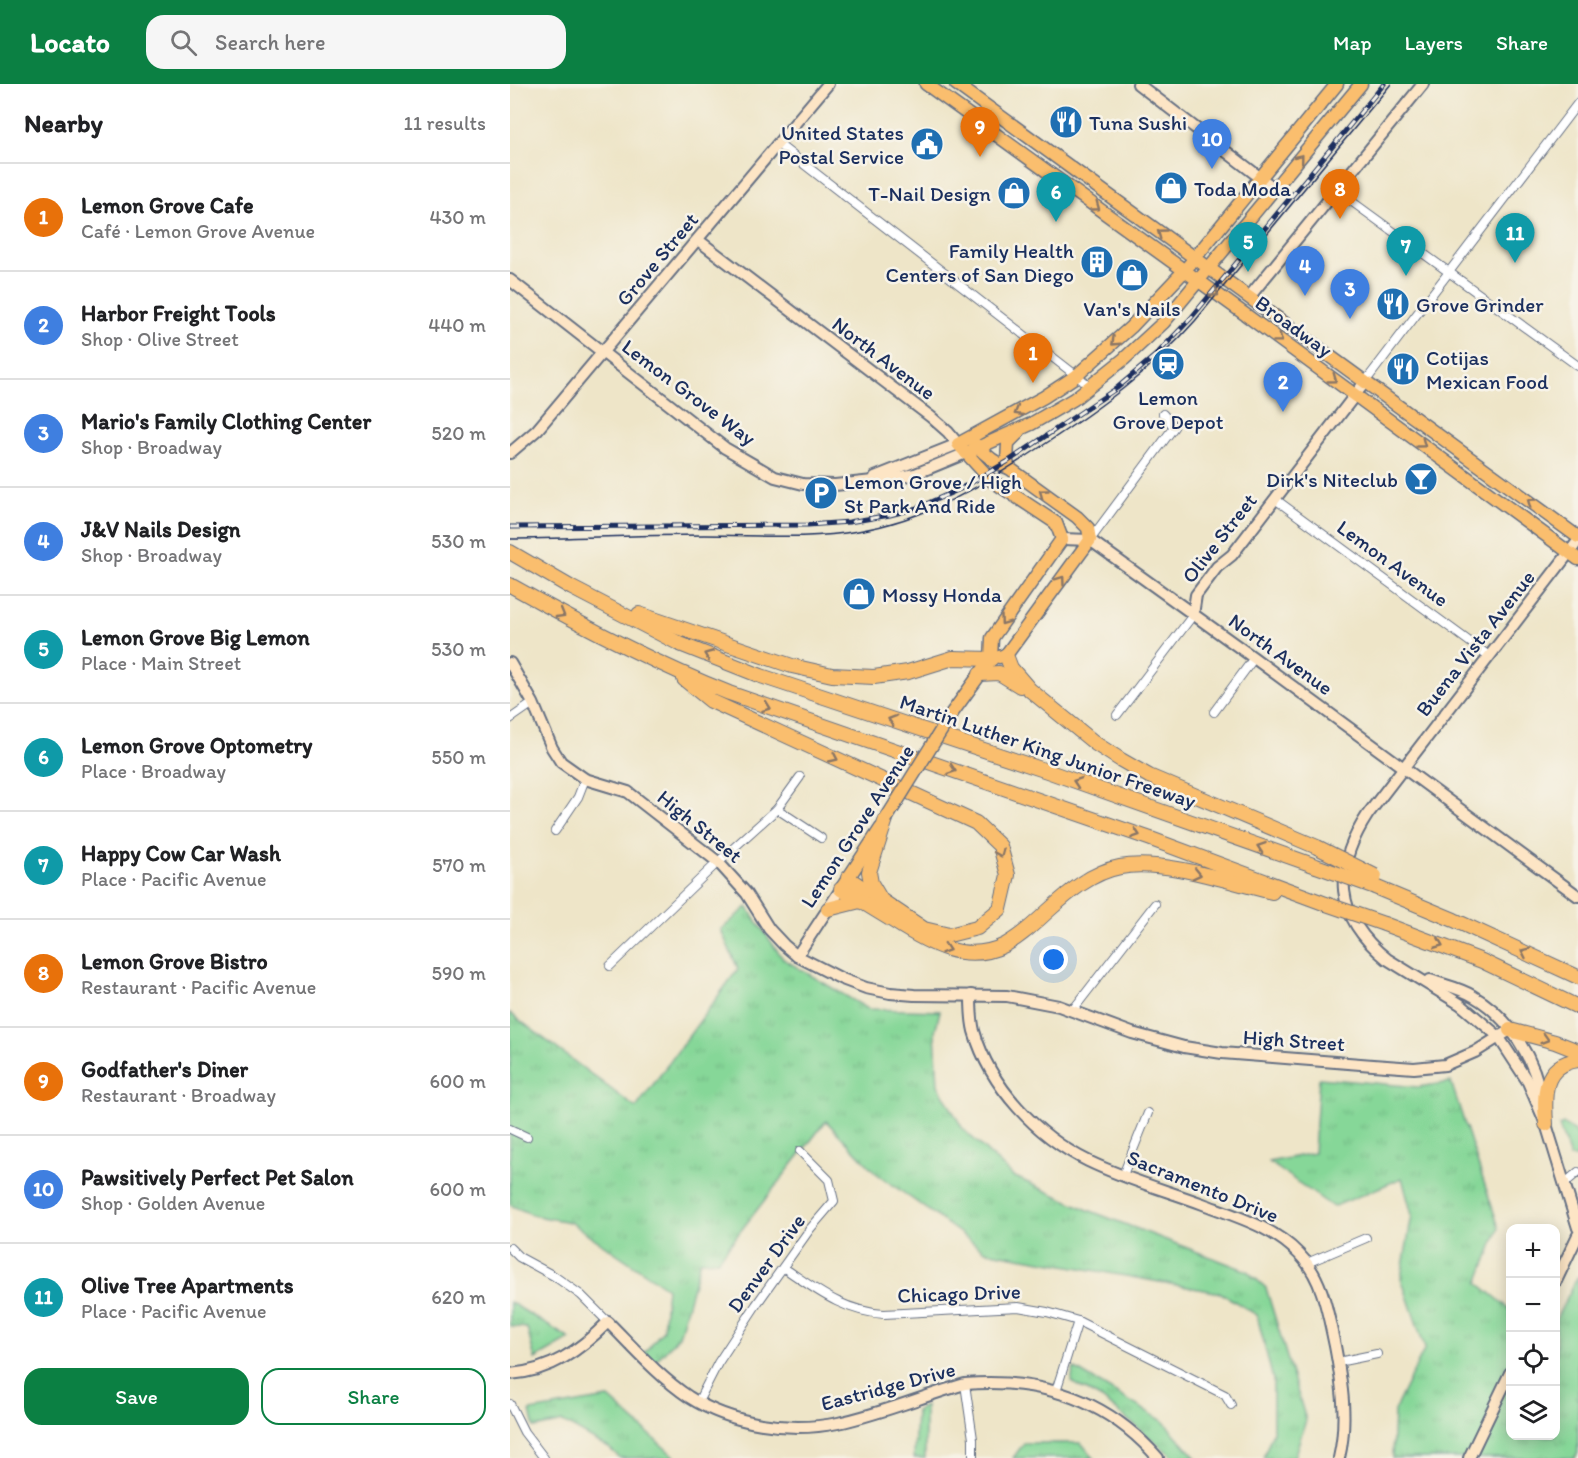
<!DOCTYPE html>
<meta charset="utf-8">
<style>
body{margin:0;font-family:Itim,sans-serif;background:#f6f6f6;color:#202124}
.controls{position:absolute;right:18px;bottom:18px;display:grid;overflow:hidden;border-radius:12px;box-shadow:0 3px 15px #0003}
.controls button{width:54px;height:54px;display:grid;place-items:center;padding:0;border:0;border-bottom:2px solid #e0e0e0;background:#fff;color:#202124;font:30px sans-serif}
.you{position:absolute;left:544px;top:876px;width:21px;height:21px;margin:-15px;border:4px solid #fff;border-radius:50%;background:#1a73e8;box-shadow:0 0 0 9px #1a73e833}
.badge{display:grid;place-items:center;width:39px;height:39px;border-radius:50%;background:#0b8043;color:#fff;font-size:20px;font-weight:700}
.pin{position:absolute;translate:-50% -50px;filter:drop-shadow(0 2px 3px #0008)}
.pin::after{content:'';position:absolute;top:32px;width:21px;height:18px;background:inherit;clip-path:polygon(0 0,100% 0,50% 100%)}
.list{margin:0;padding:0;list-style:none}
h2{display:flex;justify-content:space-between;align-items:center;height:78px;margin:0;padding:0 24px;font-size:26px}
h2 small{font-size:20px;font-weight:400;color:#757577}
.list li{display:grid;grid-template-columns:39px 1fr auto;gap:18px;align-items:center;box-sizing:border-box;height:108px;padding:0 24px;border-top:2px solid #e0e0e0}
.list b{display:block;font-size:22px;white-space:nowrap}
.list p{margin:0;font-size:20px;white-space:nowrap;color:#757577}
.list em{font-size:20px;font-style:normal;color:#757577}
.actions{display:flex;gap:12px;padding:18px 24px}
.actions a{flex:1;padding:14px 0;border:2px solid #0b8043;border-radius:18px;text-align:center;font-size:21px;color:#0b8043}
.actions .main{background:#0b8043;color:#fff}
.icon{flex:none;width:33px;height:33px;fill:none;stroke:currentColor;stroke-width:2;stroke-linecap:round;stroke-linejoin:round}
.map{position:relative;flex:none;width:1068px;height:1374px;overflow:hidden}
header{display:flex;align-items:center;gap:36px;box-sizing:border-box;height:84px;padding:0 30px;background:#0b8043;color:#fff}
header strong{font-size:28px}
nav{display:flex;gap:33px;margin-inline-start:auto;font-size:21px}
.search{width:420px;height:54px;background:#f6f6f6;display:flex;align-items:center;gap:15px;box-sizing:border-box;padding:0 21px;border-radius:18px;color:#757577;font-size:22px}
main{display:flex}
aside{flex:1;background:#fff}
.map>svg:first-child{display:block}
.grass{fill:url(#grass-tufts);stroke:#50837b;stroke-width:1.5}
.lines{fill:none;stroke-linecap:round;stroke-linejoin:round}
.street-casing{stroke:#656f83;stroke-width:10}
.secondary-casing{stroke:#656f83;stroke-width:14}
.primary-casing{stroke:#656f83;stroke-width:15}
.highway-casing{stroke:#656f83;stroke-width:16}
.street{stroke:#fff;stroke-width:8}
.secondary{stroke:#fde5c5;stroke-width:10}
.primary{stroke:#fabe6e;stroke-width:12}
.highway{stroke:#fabe6e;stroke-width:14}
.tram{stroke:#1b2f5e;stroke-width:1.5}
.rail-casing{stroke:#1b2f5e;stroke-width:5}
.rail{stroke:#f7f3e8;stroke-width:3;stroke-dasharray:9;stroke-linecap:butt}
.primary-bridge-casing{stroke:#656f83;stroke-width:15;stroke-linecap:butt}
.highway-bridge-casing{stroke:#656f83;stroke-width:16;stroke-linecap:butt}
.primary-bridge{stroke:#fabe6e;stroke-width:12}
.highway-bridge{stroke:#fabe6e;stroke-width:14}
.oneway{stroke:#8a7666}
.labels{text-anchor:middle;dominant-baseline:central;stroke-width:5;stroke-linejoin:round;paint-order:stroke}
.poi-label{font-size:21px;fill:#1b2f5e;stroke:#f7f3e8;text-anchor:start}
.street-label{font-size:21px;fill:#1b2f5e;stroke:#f7f3e8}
</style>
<header>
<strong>Locato</strong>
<div class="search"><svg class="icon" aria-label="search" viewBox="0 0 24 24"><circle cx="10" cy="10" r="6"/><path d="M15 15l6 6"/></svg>Search here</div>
<nav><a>Map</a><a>Layers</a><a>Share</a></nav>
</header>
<main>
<aside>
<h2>Nearby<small>11 results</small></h2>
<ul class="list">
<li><span class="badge" style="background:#e8710a">1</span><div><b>Lemon Grove Cafe</b><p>Café · Lemon Grove Avenue</p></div><em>430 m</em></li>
<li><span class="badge" style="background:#3f7fe0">2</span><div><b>Harbor Freight Tools</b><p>Shop · Olive Street</p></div><em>440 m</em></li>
<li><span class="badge" style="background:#3f7fe0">3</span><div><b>Mario's Family Clothing Center</b><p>Shop · Broadway</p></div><em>520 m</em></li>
<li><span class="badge" style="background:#3f7fe0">4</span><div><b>J&amp;V Nails Design</b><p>Shop · Broadway</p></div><em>530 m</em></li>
<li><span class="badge" style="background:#0f9aa8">5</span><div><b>Lemon Grove Big Lemon</b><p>Place · Main Street</p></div><em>530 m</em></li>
<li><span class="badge" style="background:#0f9aa8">6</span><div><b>Lemon Grove Optometry</b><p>Place · Broadway</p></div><em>550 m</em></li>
<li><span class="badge" style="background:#0f9aa8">7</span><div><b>Happy Cow Car Wash</b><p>Place · Pacific Avenue</p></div><em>570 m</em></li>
<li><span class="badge" style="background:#e8710a">8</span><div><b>Lemon Grove Bistro</b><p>Restaurant · Pacific Avenue</p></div><em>590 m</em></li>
<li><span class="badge" style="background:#e8710a">9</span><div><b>Godfather's Diner</b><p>Restaurant · Broadway</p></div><em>600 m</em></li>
<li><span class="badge" style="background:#3f7fe0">10</span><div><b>Pawsitively Perfect Pet Salon</b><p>Shop · Golden Avenue</p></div><em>600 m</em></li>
<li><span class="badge" style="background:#0f9aa8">11</span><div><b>Olive Tree Apartments</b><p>Place · Pacific Avenue</p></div><em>620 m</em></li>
</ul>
<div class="actions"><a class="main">Save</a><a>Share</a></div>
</aside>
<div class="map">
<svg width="1068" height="1374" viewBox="0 0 1068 1374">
<defs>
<pattern id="grass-tufts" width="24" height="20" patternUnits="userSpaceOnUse" patternTransform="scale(1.5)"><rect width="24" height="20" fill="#86d798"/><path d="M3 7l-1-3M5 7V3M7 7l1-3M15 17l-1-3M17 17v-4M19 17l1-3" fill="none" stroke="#73b985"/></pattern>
</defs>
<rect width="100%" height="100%" fill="#f7f3e8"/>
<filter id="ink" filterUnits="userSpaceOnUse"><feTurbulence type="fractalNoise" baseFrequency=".0167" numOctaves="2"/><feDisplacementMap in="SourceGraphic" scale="12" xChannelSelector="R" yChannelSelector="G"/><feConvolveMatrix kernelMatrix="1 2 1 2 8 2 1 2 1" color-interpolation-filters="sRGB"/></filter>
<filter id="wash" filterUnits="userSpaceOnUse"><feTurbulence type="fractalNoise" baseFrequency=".008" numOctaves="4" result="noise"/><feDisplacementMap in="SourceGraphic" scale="24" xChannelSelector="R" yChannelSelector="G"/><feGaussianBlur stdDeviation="1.35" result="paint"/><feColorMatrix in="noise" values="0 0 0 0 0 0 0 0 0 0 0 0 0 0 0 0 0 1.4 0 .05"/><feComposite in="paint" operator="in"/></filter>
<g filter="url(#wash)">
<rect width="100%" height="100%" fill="#eee5c8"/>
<g class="grass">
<polygon points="237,823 273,875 358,925 430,927 425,948 428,1001 453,1045 503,1092 578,1126 737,1187 756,1204 796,1336 784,1374 753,1374 763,1348 763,1296 747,1231 711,1209 475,1167 366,1089 316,1037 208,1176 190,1177 169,1252 141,1282 131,1273 153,1246 157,1204 60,1138 26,1132 0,1121 0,929 126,1024 228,885 211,846"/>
<polygon points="809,994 908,1003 941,998 989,1144 968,1199 1000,1225 1000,1352 1046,1352 1046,1235 1068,1192 1068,1369 1065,1374 882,1374 884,1327 915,1264 891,1194 902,1131 892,1094 823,1123 759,1078 804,1069"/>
<polygon points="1053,1040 1068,1050 1068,1073 1060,1073 1049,1042"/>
<polygon points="0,1218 60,1255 25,1275 17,1244 0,1242"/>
<polygon points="564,1284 653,1337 686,1374 665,1374 592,1315 561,1298"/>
<polygon points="98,1314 99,1314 166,1374 110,1374 99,1364 53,1338 24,1344 20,1327"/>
<polygon points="415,1322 415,1374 404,1374 406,1327"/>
<polygon points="514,1359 571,1359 584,1374 503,1374"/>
</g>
</g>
<g filter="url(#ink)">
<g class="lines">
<defs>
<g id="street">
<polyline points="268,60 581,303"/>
<polyline points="826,106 1068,282"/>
<polyline points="855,298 1068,19"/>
<polyline points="765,415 979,572"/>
<polyline points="580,456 664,343 653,330"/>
<polyline points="704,628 744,574"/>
<polyline points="607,631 683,531"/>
<polyline points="0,635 23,619"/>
<polyline points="267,725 311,754"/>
<polyline points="45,747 68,713 75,695"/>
<polyline points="100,882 208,778 267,725 290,693"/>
<polyline points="562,927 645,820"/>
<polyline points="0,1045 17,1053"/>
<polyline points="613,1091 638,1029"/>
<polyline points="1055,1099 1068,1088"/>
<polyline points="0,1164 9,1173 44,1192 71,1211 98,1238"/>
<polyline points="797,1179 856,1154"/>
<path d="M274,1184c33,22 58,43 100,46l134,-7 29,5 31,9 147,74 6,10"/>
<polyline points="828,1278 867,1270"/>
<polyline points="455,1300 463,1355 463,1374"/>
<polyline points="546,1307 568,1237"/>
<polyline points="188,1318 208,1279 246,1221 300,1145 324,1117 319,1096 290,1067"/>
<polyline points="0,1320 14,1348 34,1374"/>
</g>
<g id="secondary">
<polyline points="628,0 765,105"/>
<polyline points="188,156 421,333 438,348 448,360 365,393"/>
<polyline points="0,196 215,364 265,393 293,400 325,401 382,395 405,390 456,369"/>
<polyline points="740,212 913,0"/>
<polyline points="0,369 27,346 318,0"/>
<polyline points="552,455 580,456 744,574 1068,812"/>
<path d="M1068,457l-210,273c-36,55 -34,102 19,145l73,45 38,32 30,46 18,42 32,104"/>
<polyline points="683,531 686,511 707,483 722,471 855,298"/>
<polyline points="0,579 23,619 42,664 51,678 75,695 118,708 208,778 237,810 259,845 274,861 287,872 332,895 356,904 380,909 404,911 497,912 549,922 622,949 674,963 712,969 863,981 904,984 935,981 965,968 1000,946"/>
<polyline points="287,872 331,805"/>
<path d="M920,896c14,5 30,8 43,16 37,21 63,65 69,106"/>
<path d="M461,911c0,12 0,24 3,36 16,56 63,105 114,130 37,18 77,29 115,43 35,13 70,23 96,50 24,24 29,60 36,92 7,37 13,74 4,112"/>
<polyline points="1046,1197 1068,1151"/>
<path d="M0,1290c41,-3 70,-24 98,-52 26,26 50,54 81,75 42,27 100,36 149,26 43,-9 85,-27 127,-39 76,-6 142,15 193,74"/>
<polyline points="959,1374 1000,1289"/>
</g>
<g id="primary">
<polyline points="416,0 736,231 1068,475"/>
<polyline points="446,0 1068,453"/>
<path d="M465,360c10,11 20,20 34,24l68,49 11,11 2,12 -84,115 -7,2"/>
<polyline points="456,369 521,340 564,315 614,275 654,238 851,0"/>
<polyline points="499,384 497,378 498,359 508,349"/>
<polyline points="442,629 481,575 482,554 552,455 546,439 481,396 448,360 534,313 566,292 621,243 675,186 827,0"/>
<polyline points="333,802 371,744"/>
</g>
<g id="highway">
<polyline points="0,468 62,504 170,560 251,592 537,687 806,782"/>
<path d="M0,501c71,40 143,78 219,108l422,146 175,65"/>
<polyline points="129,530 282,582 322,591 364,593 398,588 443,574 481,575"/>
<polyline points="496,571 501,584 520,606 586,660 611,676 639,692 807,763"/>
<polyline points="470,590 489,589 510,602"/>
<polyline points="174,595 201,617 466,739 490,762 498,791 490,825 467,844 439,851 414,845 338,794"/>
<polyline points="865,803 944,836 1068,893"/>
<path d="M331,805c18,11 36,22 54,33 33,21 70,43 110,23 16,-9 29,-21 43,-34 20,-18 44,-39 72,-44 44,-8 109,15 152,25"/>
<polyline points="370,814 361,799 359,788 376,735"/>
<polyline points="318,825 350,817"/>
<polyline points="874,840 972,877 1068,923"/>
<polyline points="1000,946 1045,958 1068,967"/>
<path d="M1036,1040c-2,-29 -4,-59 32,-64"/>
</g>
</defs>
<use href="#street" class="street-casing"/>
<use href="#secondary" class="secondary-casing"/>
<use href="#primary" class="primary-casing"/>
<use href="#highway" class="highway-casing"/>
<use href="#street" class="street"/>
<use href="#secondary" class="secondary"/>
<use href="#primary" class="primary"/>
<use href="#highway" class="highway"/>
<path class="tram" d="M0,455c65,-1 130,-4 195,-4 51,0 103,5 153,-4 71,-12 129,-48 187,-87 55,-36 106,-73 150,-123l196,-237"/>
<defs>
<polyline id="rail" points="0,443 298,441 339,438 380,431 407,424 450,405 497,378 607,304 646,271 681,234 874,0"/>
</defs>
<use href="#rail" class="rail-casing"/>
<use href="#rail" class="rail"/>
<defs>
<polyline id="primary-bridge" points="376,735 442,629"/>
<g id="highway-bridge">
<polyline points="807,763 865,792"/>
<polyline points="806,782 865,803"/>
<polyline points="816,820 874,840"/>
</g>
</defs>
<use href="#primary-bridge" class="primary-bridge-casing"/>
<use href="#highway-bridge" class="highway-bridge-casing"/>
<use href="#primary-bridge" class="primary-bridge"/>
<use href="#highway-bridge" class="highway-bridge"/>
</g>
<defs><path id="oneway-chevron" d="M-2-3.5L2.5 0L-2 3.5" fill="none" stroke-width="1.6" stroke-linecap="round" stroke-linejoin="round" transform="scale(1.5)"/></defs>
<g class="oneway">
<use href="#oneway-chevron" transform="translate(790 74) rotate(-51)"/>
<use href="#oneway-chevron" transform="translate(586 123) rotate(36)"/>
<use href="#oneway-chevron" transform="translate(651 149) rotate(-144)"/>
<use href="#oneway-chevron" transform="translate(705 209) rotate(36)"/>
<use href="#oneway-chevron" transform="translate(769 255) rotate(37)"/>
<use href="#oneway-chevron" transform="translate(605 258) rotate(137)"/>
<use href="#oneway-chevron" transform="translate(823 295) rotate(36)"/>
<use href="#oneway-chevron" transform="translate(508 328) rotate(150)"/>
<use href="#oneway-chevron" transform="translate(912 360) rotate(36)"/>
<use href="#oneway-chevron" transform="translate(533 409) rotate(-144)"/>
<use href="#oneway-chevron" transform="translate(1021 418) rotate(-144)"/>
<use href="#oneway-chevron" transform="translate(551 496) rotate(-54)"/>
<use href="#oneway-chevron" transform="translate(51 530) rotate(30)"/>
<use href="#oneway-chevron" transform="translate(494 537) rotate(126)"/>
<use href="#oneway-chevron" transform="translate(198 571) rotate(-158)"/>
<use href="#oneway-chevron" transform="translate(257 623) rotate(20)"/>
<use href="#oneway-chevron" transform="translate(382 636) rotate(-162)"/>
<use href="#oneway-chevron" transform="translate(324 674) rotate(25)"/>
<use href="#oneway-chevron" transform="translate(442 686) rotate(19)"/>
<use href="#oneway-chevron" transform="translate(567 698) rotate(-161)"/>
<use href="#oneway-chevron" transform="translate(626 750) rotate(19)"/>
<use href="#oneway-chevron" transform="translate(751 763) rotate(-161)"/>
<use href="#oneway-chevron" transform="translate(490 769) rotate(67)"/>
<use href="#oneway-chevron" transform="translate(687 790) rotate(13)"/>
<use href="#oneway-chevron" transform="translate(929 860) rotate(22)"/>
<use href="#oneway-chevron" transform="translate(436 865) rotate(18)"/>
<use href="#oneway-chevron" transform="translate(1015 868) rotate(-155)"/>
<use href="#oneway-chevron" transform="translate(1035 955) rotate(17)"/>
</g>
</g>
<defs>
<symbol id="restaurant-disc" viewBox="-11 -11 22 22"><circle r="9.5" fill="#1f6fb2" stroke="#f7f3e8"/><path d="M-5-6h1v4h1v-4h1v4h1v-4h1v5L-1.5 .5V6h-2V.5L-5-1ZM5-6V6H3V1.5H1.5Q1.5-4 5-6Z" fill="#fff"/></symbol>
<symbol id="civic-disc" viewBox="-11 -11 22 22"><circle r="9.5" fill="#1f6fb2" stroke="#f7f3e8"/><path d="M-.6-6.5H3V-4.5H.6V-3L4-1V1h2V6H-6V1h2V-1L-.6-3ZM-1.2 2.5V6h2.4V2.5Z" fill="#fff"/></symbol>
<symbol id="shop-disc" viewBox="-11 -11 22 22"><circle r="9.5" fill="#1f6fb2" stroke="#f7f3e8"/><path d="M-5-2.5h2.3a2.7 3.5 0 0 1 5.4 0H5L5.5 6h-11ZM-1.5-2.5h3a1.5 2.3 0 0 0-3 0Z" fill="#fff"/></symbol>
<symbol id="building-disc" viewBox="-11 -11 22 22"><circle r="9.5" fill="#1f6fb2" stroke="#f7f3e8"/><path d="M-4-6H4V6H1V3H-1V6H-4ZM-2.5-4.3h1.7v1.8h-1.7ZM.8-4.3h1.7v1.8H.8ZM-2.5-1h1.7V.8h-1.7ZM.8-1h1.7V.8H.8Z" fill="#fff"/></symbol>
<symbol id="station-disc" viewBox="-11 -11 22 22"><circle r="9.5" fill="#1f6fb2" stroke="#f7f3e8"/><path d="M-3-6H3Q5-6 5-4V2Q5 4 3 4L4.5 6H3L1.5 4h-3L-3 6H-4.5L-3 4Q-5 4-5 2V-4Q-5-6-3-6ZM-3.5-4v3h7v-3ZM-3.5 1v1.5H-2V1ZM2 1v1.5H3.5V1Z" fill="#fff"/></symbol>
<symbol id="bar-disc" viewBox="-11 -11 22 22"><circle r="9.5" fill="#1f6fb2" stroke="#f7f3e8"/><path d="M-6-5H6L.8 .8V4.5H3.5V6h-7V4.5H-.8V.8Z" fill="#fff"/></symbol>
<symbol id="parking-disc" viewBox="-11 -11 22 22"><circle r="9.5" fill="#1f6fb2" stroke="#f7f3e8"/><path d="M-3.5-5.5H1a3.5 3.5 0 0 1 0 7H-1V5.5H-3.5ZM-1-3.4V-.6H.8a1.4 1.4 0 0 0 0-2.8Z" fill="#fff"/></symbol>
</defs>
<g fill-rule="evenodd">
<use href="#restaurant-disc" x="537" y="19" width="38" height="38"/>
<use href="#civic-disc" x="398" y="41" width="38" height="38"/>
<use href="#shop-disc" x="642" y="85" width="38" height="38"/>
<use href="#shop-disc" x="485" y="90" width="38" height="38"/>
<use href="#building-disc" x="568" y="159" width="38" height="38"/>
<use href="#shop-disc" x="603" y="172" width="38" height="38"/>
<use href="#restaurant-disc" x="864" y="201" width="38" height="38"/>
<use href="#station-disc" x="639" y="261" width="38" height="38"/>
<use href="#restaurant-disc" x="874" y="266" width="38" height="38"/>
<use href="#bar-disc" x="892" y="376" width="38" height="38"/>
<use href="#parking-disc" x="292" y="390" width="38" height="38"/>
<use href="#shop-disc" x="330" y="491" width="38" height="38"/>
</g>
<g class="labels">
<g class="poi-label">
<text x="579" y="38">Tuna Sushi</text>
<text x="394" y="48" text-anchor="end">United States<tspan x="394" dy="24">Postal Service</tspan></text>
<text x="684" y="104">Toda Moda</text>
<text x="481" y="109" text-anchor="end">T-Nail Design</text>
<text x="564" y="166" text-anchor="end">Family Health<tspan x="564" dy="24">Centers of San Diego</tspan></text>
<text x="906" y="220">Grove Grinder</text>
<text x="622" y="224" text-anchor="middle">Van's Nails</text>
<text x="916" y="273">Cotijas<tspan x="916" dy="24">Mexican Food</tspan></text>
<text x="658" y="313" text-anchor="middle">Lemon<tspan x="658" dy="24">Grove Depot</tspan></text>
<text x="888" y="395" text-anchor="end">Dirk's Niteclub</text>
<text x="334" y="397">Lemon Grove / High<tspan x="334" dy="24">St Park And Ride</tspan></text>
<text x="372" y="510">Mossy Honda</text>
</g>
<g class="street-label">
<text transform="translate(147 175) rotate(-50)">Grove Street</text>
<text transform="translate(784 242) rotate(36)">Broadway</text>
<text transform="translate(374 274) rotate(37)">North Avenue</text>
<text transform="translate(179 308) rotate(37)">Lemon Grove Way</text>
<text transform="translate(709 454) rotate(-52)">Olive Street</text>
<text transform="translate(883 479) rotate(36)">Lemon Avenue</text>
<text transform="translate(965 559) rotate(-52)">Buena Vista Avenue</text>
<text transform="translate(771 570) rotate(36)">North Avenue</text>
<text transform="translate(538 667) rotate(19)">Martin Luther King Junior Freeway</text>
<text transform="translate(190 742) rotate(39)">High Street</text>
<text transform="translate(347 742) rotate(-57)">Lemon Grove Avenue</text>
<text transform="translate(784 956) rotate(4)">High Street</text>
<text transform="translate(693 1102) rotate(22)">Sacramento Drive</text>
<text transform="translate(256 1179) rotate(-54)">Denver Drive</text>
<text transform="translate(449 1209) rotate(-2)">Chicago Drive</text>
<text transform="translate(378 1302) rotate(-15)">Eastridge Drive</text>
</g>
</g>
</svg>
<div class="controls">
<button>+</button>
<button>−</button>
<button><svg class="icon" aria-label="locate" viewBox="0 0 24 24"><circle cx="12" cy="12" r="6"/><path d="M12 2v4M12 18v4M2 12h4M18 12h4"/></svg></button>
<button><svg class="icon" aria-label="layers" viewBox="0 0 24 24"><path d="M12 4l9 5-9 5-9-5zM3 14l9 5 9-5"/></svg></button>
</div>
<div class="you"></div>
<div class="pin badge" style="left:523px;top:299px;background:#e8710a">1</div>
<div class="pin badge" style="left:773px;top:328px;background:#3f7fe0">2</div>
<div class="pin badge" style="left:840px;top:235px;background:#3f7fe0">3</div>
<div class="pin badge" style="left:795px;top:212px;background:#3f7fe0">4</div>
<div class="pin badge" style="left:738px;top:188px;background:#0f9aa8">5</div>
<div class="pin badge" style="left:546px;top:138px;background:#0f9aa8">6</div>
<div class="pin badge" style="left:896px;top:192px;background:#0f9aa8">7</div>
<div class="pin badge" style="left:830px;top:135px;background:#e8710a">8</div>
<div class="pin badge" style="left:470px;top:73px;background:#e8710a">9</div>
<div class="pin badge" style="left:702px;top:85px;background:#3f7fe0">10</div>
<div class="pin badge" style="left:1005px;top:179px;background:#0f9aa8">11</div>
</div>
</main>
